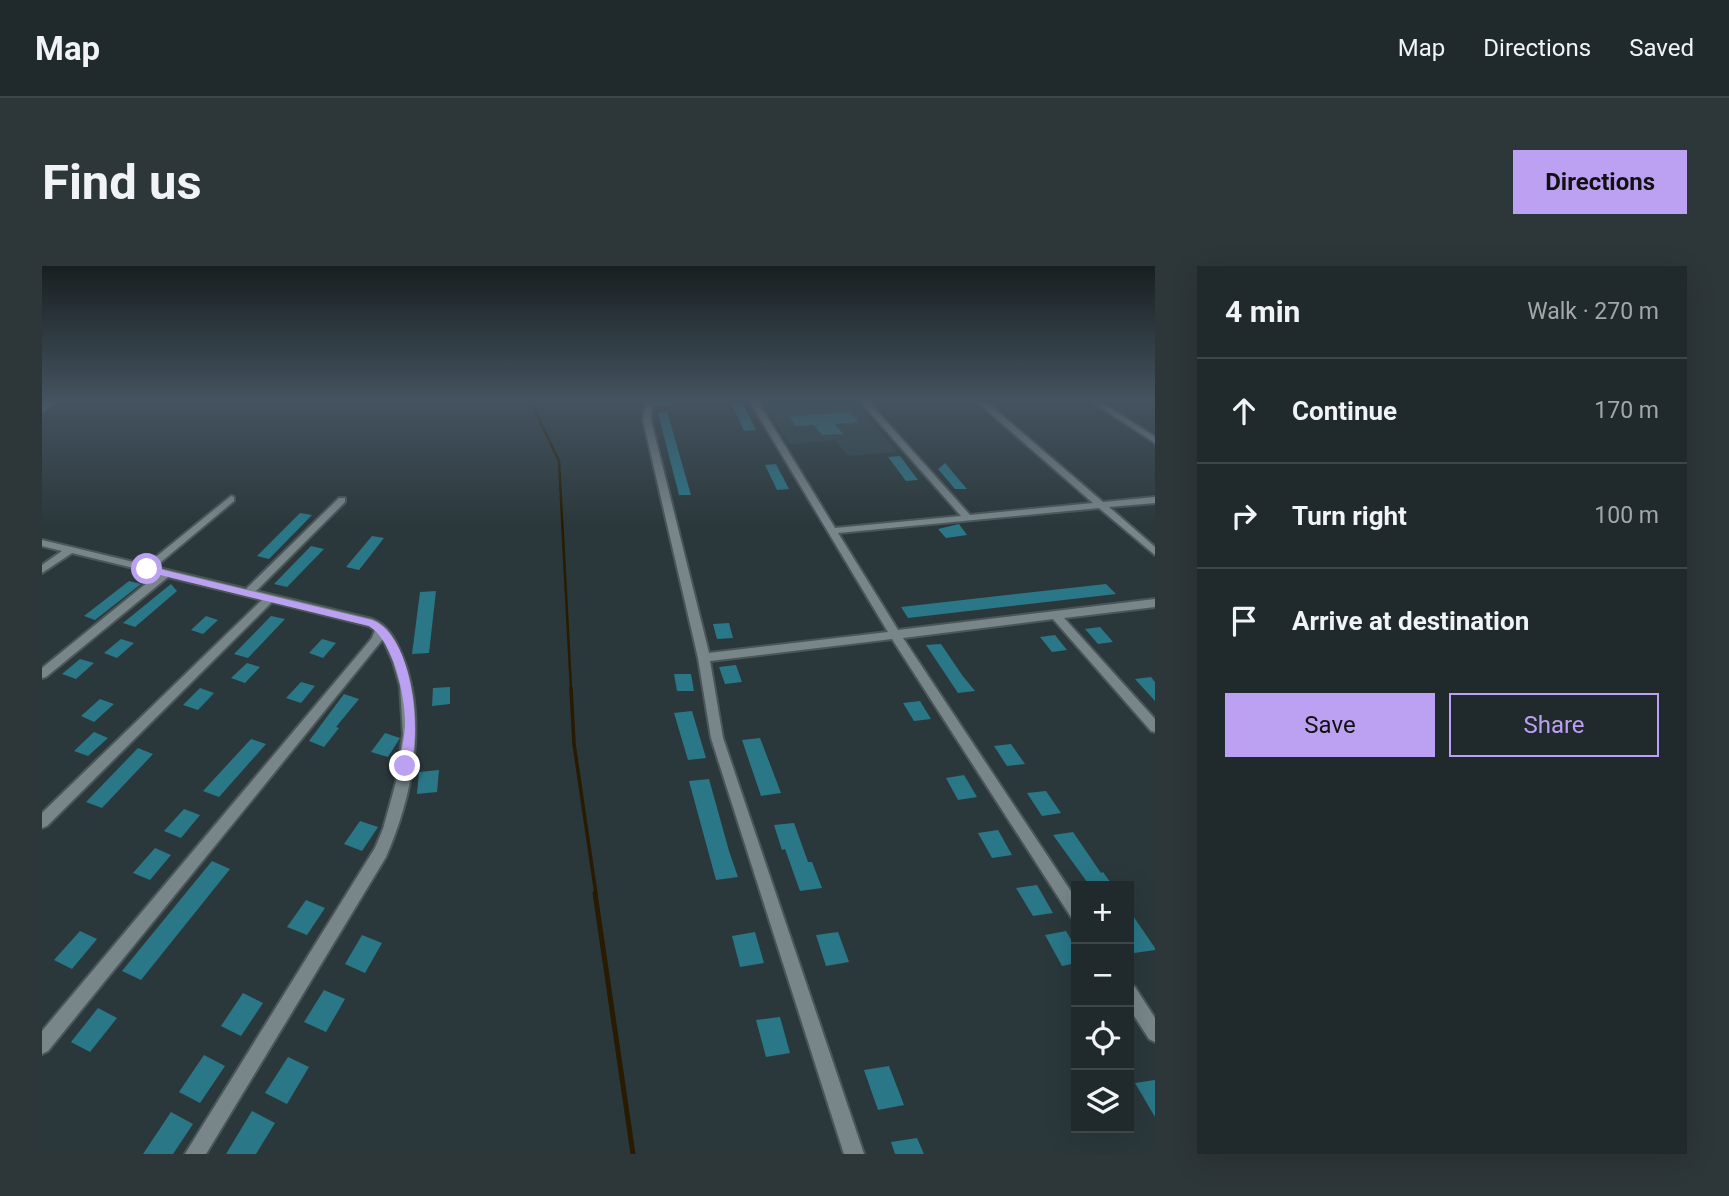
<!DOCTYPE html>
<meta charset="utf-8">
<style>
body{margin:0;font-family:Roboto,sans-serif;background:#2d3638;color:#f1f3f6}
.controls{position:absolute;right:21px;bottom:21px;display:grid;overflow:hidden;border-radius:0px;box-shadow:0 7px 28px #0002}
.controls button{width:63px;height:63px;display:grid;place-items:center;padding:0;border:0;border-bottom:2px solid #3d4648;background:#202a2c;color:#f1f3f6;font:35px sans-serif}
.stop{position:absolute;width:21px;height:21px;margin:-16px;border:5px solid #bca0f2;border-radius:50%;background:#fff}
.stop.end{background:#bca0f2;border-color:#fff;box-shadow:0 2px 7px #0008}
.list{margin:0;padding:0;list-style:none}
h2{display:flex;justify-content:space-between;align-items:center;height:91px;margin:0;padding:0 28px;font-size:30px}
h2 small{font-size:23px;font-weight:400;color:#a2a7a9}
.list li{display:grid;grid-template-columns:46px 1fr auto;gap:21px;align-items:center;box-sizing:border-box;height:105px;padding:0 28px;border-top:2px solid #3d4648}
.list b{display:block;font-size:26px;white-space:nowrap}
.list em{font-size:23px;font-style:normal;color:#a2a7a9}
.actions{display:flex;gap:14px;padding:21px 28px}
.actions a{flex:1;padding:16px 0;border:2px solid #bca0f2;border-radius:0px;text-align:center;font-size:24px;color:#bca0f2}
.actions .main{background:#bca0f2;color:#111}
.icon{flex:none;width:38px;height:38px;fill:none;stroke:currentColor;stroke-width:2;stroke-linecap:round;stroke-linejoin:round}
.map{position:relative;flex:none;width:1113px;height:888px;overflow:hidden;border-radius:0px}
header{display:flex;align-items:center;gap:42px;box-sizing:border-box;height:98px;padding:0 35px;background:#202a2c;border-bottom:2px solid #3d4648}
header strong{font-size:33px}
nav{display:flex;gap:38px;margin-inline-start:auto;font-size:24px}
.intro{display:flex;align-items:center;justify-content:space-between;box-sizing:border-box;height:168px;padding:0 42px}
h1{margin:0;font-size:49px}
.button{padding:18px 32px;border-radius:0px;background:#bca0f2;color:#111;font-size:24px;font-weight:700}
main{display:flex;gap:42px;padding:0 42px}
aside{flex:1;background:#202a2c;border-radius:0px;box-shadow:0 7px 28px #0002}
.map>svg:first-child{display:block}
.built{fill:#30454a}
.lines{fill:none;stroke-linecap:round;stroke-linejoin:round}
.stream-far2{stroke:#291b01;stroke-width:2.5}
.stream-far1{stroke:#291b01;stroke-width:3.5}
.stream{stroke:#291b01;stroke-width:5}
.building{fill:#2a7788}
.minor-casing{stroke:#4b5659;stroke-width:4}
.secondary-casing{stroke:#4b5659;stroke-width:3}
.minor{fill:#78868a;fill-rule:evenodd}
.secondary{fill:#78868a;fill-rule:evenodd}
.route{fill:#bca0f2}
</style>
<header>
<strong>Map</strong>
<nav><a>Map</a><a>Directions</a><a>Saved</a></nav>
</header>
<div class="intro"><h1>Find us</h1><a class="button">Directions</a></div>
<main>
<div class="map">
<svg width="1113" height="888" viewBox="0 0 1113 888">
<rect width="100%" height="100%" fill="#2b383b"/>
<polygon class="built" points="748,134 812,134 855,186 806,190 793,174 747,178 721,136"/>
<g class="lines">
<polyline class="stream-far2" points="488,134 517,195 529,423"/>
<polyline class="stream-far1" points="529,422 532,478 554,628"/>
<polyline class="stream" points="553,627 591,888"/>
</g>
<g class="building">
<polygon points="690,138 701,138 714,164 702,165"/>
<polygon points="625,145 649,229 637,229 616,147"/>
<polygon points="808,146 816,156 793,158 801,168 780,169 772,159 754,160 747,151"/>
<polygon points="858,190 876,214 864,215 846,191"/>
<polygon points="903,197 925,223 913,223 896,203"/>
<polygon points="734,198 747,223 735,224 723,199"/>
<polygon points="258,247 270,249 227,293 215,290"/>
<polygon points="917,258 925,269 904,272 896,263"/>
<polygon points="330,270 342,272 317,304 304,301"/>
<polygon points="269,280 282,283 245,321 232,318"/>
<polygon points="87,315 99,318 53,354 42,350"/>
<polygon points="129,318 135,325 93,361 81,357"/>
<polygon points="1064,318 1074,328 866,352 859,341"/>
<polygon points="394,325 387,387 370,388 378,326"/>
<polygon points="164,350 176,354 161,368 149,364"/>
<polygon points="229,350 243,353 206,392 192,388"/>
<polygon points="687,357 691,372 675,373 671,358"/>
<polygon points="1058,361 1071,376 1056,378 1043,363"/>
<polygon points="1013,369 1025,384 1010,386 998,371"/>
<polygon points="79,373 92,377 75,392 62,387"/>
<polygon points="280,373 294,377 281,392 267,387"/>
<polygon points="899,378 920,409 933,425 916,427 884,379"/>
<polygon points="38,393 52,397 34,413 20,408"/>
<polygon points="205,397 218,401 203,417 189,412"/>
<polygon points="694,399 700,416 683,418 677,401"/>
<polygon points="632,408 649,408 652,425 635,425"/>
<polygon points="1109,411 1113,416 1113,435 1093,413"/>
<polygon points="259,416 273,420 259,437 244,432"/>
<polygon points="408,421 408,438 390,440 391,422"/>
<polygon points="158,422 172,427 156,444 141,439"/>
<polygon points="302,428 317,433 294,461 297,462 282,481 267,475"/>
<polygon points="58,433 72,438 52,456 39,450"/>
<polygon points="878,435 889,453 872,455 861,437"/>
<polygon points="650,445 664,492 646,494 632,447"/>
<polygon points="52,466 66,472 46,490 32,485"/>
<polygon points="343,467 358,472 346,491 329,486"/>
<polygon points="718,472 731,506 739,527 719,530 700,474"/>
<polygon points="209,473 224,478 177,531 161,525"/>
<polygon points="969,478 983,498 965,500 952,480"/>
<polygon points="96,482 111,488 60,542 44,536"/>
<polygon points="397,504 395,526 375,528 377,506"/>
<polygon points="922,509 935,531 916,534 904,512"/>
<polygon points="667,513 687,585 696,611 674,614 647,515"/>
<polygon points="1004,525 1019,547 1000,550 985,527"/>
<polygon points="142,543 158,549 139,572 122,565"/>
<polygon points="318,555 336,561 320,585 302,578"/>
<polygon points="752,557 766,596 770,596 780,622 758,625 743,583 740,584 732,559"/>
<polygon points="956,564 970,589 950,592 936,567"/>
<polygon points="1031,566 1059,607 1061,606 1071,620 1048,620 1011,569"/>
<polygon points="113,582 129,589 108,614 91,607"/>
<polygon points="170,595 188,603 99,714 80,705"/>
<polygon points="995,619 1011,647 991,650 974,622"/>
<polygon points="264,634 283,642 265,669 245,661"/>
<polygon points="1087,644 1113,682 1113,684 1092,687 1087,679"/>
<polygon points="38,665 55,673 30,703 12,694"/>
<polygon points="1024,665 1034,682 1034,697 1020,700 1003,669"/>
<polygon points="713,666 722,697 698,701 690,670"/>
<polygon points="796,666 807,696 784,700 774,669"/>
<polygon points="320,669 340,677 323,707 303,698"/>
<polygon points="282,724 303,733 284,766 262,756"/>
<polygon points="201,727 221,737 199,770 179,760"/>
<polygon points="56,742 75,752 48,786 29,776"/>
<polygon points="738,751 748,787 724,791 714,754"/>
<polygon points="162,789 183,800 158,837 137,826"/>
<polygon points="246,791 267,801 245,838 223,827"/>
<polygon points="847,800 862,839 836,844 822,804"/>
<polygon points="1113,814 1113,851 1093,817"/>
<polygon points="210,845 233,857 214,888 184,888"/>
<polygon points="129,846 151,858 131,888 101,888"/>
<polygon points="875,872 882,888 853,888 849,876"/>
</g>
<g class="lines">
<defs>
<g id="minor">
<polygon points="170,134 287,134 283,136 174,136"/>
<polygon points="619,134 641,134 610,140 609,154 667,387 846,366 707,134 715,134 793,262 919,250 817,134 825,134 928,249 1051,237 933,134 942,134 1061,236 1113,231 1113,237 1067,241 1113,281 1113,289 1057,242 796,267 856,364 1113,333 1113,341 1022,352 1113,453 1113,466 1109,465 1011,353 861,372 1034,633 1034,654 1029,651 850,373 668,395 681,472 822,888 802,888 669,472 656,392 601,154 603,136"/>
<polygon points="1047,134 1056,134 1113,171 1113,177"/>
<path d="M189,230l3,1v4l-79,66 91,22 93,-91h6v4l-89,89 116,28c16,6 23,20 30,36 26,64 11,140 -16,202l-180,297h-21l190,-306 8,-19 13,-47 7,-48 -3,-48 -7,-24 -10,-23 -335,412 -6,3v-23l320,-381 10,-12 3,-8 -6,-4 -97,-24 -225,224 -5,2v-15l220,-213 -94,-23 -122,100 -4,1v-10l116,-94 -86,-21 -30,20v-8l20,-14 -20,-5v-6l104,25z"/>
<polygon points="1087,719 1093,721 1113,752 1113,776 1107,773 1087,742"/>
</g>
<polygon id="secondary" points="7,134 19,134 0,146 0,139"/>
</defs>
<use href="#minor" class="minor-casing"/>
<use href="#secondary" class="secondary-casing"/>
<use href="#minor" class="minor"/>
<use href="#secondary" class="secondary"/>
</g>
<linearGradient id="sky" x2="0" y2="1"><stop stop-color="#181f20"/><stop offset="0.52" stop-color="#445360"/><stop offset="1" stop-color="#445360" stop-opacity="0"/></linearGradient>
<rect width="1113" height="258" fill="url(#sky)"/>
<path class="route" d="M105,300l225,54c41,15 51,114 37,150l-4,1 -6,-5c2,-13 5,-26 6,-39 1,-28 -11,-86 -36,-101l-225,-55 -1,-2z"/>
</svg>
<div class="controls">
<button>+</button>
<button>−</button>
<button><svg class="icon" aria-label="locate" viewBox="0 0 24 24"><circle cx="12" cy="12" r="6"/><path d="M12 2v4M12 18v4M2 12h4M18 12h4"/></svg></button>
<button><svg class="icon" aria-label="layers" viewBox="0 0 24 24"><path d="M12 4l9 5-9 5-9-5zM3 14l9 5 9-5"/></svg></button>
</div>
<div class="stop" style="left:105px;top:303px"></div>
<div class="stop end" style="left:363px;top:500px"></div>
</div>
<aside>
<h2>4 min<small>Walk · 270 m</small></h2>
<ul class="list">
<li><svg class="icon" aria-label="ahead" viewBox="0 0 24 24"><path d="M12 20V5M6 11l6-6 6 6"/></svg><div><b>Continue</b></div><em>170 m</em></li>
<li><svg class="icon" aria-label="right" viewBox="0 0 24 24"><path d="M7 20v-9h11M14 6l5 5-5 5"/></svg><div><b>Turn right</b></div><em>100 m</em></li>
<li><svg class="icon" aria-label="arrive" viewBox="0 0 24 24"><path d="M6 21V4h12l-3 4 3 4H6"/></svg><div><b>Arrive at destination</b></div></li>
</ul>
<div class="actions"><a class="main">Save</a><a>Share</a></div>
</aside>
</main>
